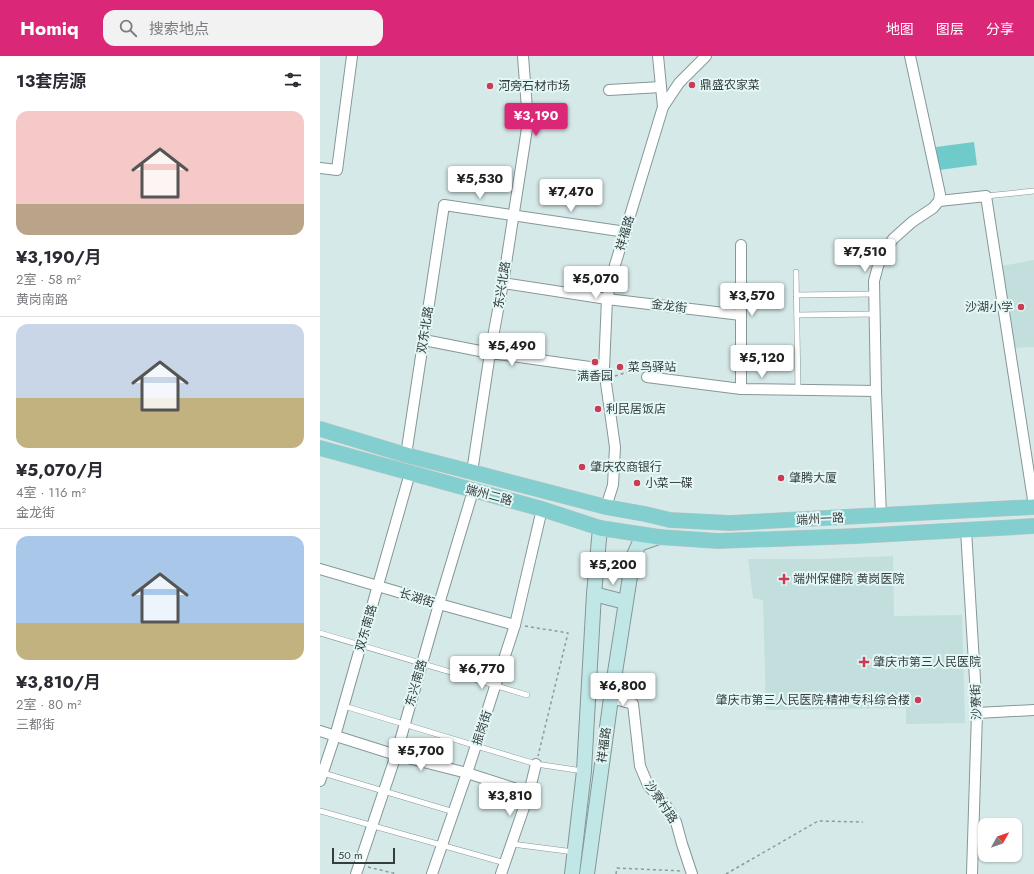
<!DOCTYPE html>
<html lang="zh">
<meta charset="utf-8">
<style>
body{margin:0;font-family:Jost,"Noto Sans SC",sans-serif;background:#f2f2f3;color:#2b2b33;height:100vh;display:flex;flex-direction:column;font-size:15px;white-space:nowrap}
*{box-sizing:border-box;margin:0}
p{font-size:13px;color:#7c7c81}
.icon{flex:none;width:22px;height:22px;fill:none;stroke:currentColor;stroke-width:2;stroke-linecap:round;stroke-linejoin:round}
.map{position:relative;flex:1;overflow:hidden}
.drawer{display:flex;flex-direction:column;background:#fff;width:320px}
.drawer>*{flex:none}
.needle{width:26px;rotate:50deg}
.fabs{position:absolute;left:658px;top:762px;display:grid;gap:8px}
.fabs a{display:grid;place-items:center;width:44px;height:44px;border-radius:8px;background:#fff;box-shadow:0 1px 3px #0004;font-size:20px}
.scale{position:absolute;left:12px;bottom:10px;width:63px;box-sizing:border-box;padding-left:4px;border:2px solid #363d3d;border-top:0;font-size:11px;line-height:14px;white-space:nowrap;color:#363d3d;-webkit-text-stroke:3px #e3f7f6;paint-order:stroke}
.price{position:absolute;translate:-50% -34px;padding:0 9px;border-radius:4px;background:#fff;color:#222;font-size:13px;line-height:26px;filter:drop-shadow(0 1px 2px #0008)}
.price::after{content:'';position:absolute;left:50%;top:24px;width:12px;height:9px;margin-left:-6px;background:inherit;clip-path:polygon(0 0,100% 0,50% 100%)}
.price.on{background:#db2777;color:#fff}
ul{padding:0;list-style:none}
li{display:grid;align-content:center;gap:8px;height:212px;padding:0 16px}
li+li{border-top:1px solid #e1e1e2}
li span{display:grid;place-items:center;height:124px;border-radius:12px;color:#555}
li>.icon{margin-inline-start:auto}
span .icon{width:72px;height:72px;fill:#fffc;stroke-width:1}
li b{font-size:17px}
h2{display:flex;justify-content:space-between;align-items:center;height:48px;padding:0 16px;font-size:17px}
header{display:flex;align-items:center;gap:24px;box-sizing:border-box;height:56px;padding:0 20px;background:#db2777;color:#fff}
header strong{font-size:19px}
nav{display:flex;gap:22px;margin-inline-start:auto;font-size:14px}
.search{width:280px;height:36px;background:#f2f2f3;display:flex;align-items:center;gap:10px;box-sizing:border-box;padding:0 14px;border-radius:12px;color:#7c7c81;font-size:15px}
main{display:flex;flex:1;min-height:0}
.map>svg:first-child{display:block}
.built{fill:#c2dfde}
.pitch{fill:#6fcbca}
.lines{fill:none;stroke-linecap:round;stroke-linejoin:round}
.lane-casing{stroke:#859797;stroke-width:6}
.street-casing{stroke:#859797;stroke-width:12}
.secondary-casing{stroke:#859797;stroke-width:16}
.primary-casing{stroke:#c3c5c5;stroke-width:16}
.path{stroke:#8d9a9a;stroke-width:1.5;stroke-dasharray:3 3;stroke-linecap:butt}
.lane{stroke:#fff;stroke-width:5}
.street{stroke:#fff;stroke-width:10}
.secondary{stroke:#c1e6e6;stroke-width:14}
.primary{stroke:#83cece;stroke-width:15}
.poi-dot{fill:#cb3b54;stroke:#e3f7f6;stroke-width:1.5}
.labels{text-anchor:middle;dominant-baseline:central;stroke-width:4;stroke-linejoin:round;paint-order:stroke}
.poi-label{font-size:12px;fill:#363d3d;stroke:#e3f7f6;text-anchor:start}
.street-label{font-size:12px;fill:#363d3d;stroke:#e3f7f6}
</style>
<header>
<strong>Homiq</strong>
<div class="search"><svg class="icon" aria-label="search" viewBox="0 0 24 24"><circle cx="10" cy="10" r="6"/><path d="M15 15l6 6"/></svg>搜索地点</div>
<nav><a>地图</a><a>图层</a><a>分享</a></nav>
</header>
<main>
<section class="drawer">
<h2>13套房源<svg class="icon" aria-label="filters" viewBox="0 0 24 24"><path d="M4 7h16M4 17h16"/><circle cx="9" cy="7" r="2"/><circle cx="15" cy="17" r="2"/></svg></h2>
<ul>
<li><span style="background:linear-gradient(#f6c9c9 75%,#b9a48a 0)"><svg class="icon" aria-label="home" viewBox="0 0 24 24"><path d="M3 11l9-7 9 7M6 9v11h12V9"/></svg></span><div><b>¥3,190/月</b><p>2室 · 58 m²</p><p>黄岗南路</p></div></li>
<li><span style="background:linear-gradient(#c9d6e8 60%,#c2b280 0)"><svg class="icon" aria-label="home" viewBox="0 0 24 24"><path d="M3 11l9-7 9 7M6 9v11h12V9"/></svg></span><div><b>¥5,070/月</b><p>4室 · 116 m²</p><p>金龙街</p></div></li>
<li><span style="background:linear-gradient(#a9c7e8 70%,#c2b280 0)"><svg class="icon" aria-label="home" viewBox="0 0 24 24"><path d="M3 11l9-7 9 7M6 9v11h12V9"/></svg></span><div><b>¥3,810/月</b><p>2室 · 80 m²</p><p>三都街</p></div></li>
</ul>
</section>
<div class="map">
<svg width="714" height="818" viewBox="0 0 714 818">
<rect width="100%" height="100%" fill="#d6e9e9"/>
<!-- built -->
<g class="built">
<path d="M714,204V291L693,292L681,210Z"/>
<path d="M573,500L574,560L642,559L645,667L586,668V652L446,654L443,544L433,542L428,503H497Z"/>
</g>
<!-- pitch -->
<path class="pitch" d="M654,86L657,109L619,114L616,91Z"/>
<g class="lines">
<defs>
<g id="lane">
<path d="M666,140L714,135"/>
<path d="M476,216L478,334"/>
<path d="M476,239L554,238"/>
<path d="M477,259L555,258"/>
<path d="M0,577L207,639"/>
<path d="M24,650L216,708L263,715"/>
<path d="M3,717L134,756"/>
<path d="M0,755L185,807"/>
<path d="M192,788L254,796"/>
</g>
<g id="street">
<path d="M289,34L341,31"/>
<path d="M343,51L359,27L386,0"/>
<path d="M0,112L17,114L32,0"/>
<path d="M619,145L666,140L714,450"/>
<path d="M421,189V333"/>
<path d="M183,227L287,243L421,259"/>
<path d="M104,284L170,297L284,313"/>
<path d="M327,321L421,333L556,335"/>
<path d="M86,399L124,149L306,176"/>
<path d="M152,416L170,297L183,227L208,66L203,0"/>
<path d="M286,451L293,429L295,391L284,313L287,243L295,209L343,51L338,0"/>
<path d="M561,459L556,335L554,225L558,210L564,196L573,183L592,166L613,152L619,145L620,138L590,0"/>
<path d="M646,474L657,657L652,818"/>
<path d="M0,513L119,548L195,569"/>
<path d="M291,642L313,648L320,710L328,729L347,751L356,766L362,788L372,818"/>
<path d="M657,657L714,654"/>
<path d="M0,675L76,699L147,717L209,737"/>
<path d="M0,725L15,680L90,417"/>
<path d="M36,818L76,699L119,548L153,435"/>
<path d="M112,818L147,717L195,569L222,453"/>
<path d="M181,818L209,737L216,708"/>
</g>
<g id="secondary">
<path d="M274,538L305,546"/>
<path d="M252,818L264,715L274,538L280,472"/>
<path d="M267,818L291,642L313,501L319,488L339,481"/>
</g>
<g id="primary">
<path d="M0,373L86,399L152,416L286,451L325,458L350,464L410,467L714,451"/>
<path d="M0,392L222,453L280,472L339,481L398,485L536,480L714,470"/>
</g>
</defs>
<!-- lane casing -->
<use href="#lane" class="lane-casing"/>
<!-- street casing -->
<use href="#street" class="street-casing"/>
<!-- secondary casing -->
<use href="#secondary" class="secondary-casing"/>
<!-- primary casing -->
<use href="#primary" class="primary-casing"/>
<!-- path -->
<g class="path">
<path d="M295,320L317,313L321,316"/>
<path d="M205,570L248,577L218,700"/>
<path d="M48,811L77,818"/>
<path d="M296,818L297,812L362,815"/>
<path d="M406,818L498,765L543,766"/>
</g>
<!-- lane -->
<use href="#lane" class="lane"/>
<!-- street -->
<use href="#street" class="street"/>
<!-- secondary -->
<use href="#secondary" class="secondary"/>
<!-- primary -->
<use href="#primary" class="primary"/>
</g>
<!-- markers -->
<g class="poi-dot">
<circle cx="372" cy="29" r="4"/>
<circle cx="170" cy="30" r="4"/>
<circle cx="701" cy="251" r="4"/>
<circle cx="275" cy="306" r="4"/>
<circle cx="300" cy="311" r="4"/>
<circle cx="278" cy="353" r="4"/>
<circle cx="262" cy="411" r="4"/>
<circle cx="461" cy="422" r="4"/>
<circle cx="317" cy="427" r="4"/>
<path d="M462 517h4v4h4v4h-4v4h-4v-4h-4v-4h4z"/>
<path d="M542 600h4v4h4v4h-4v4h-4v-4h-4v-4h4z"/>
<circle cx="598" cy="644" r="4"/>
</g>
<g class="labels">
<!-- poi labels -->
<g class="poi-label">
<text x="380" y="29">鼎盛农家菜</text>
<text x="178" y="30">河旁石材市场</text>
<text x="693" y="251" text-anchor="end">沙湖小学</text>
<text x="308" y="311">菜鸟驿站</text>
<text x="275" y="320" text-anchor="middle">满香园</text>
<text x="286" y="353">利民居饭店</text>
<text x="270" y="411">肇庆农商银行</text>
<text x="469" y="422">肇腾大厦</text>
<text x="325" y="427">小菜一碟</text>
<text x="473" y="523">端州保健院 黄岗医院</text>
<text x="553" y="606">肇庆市第三人民医院</text>
<text x="590" y="644" text-anchor="end">肇庆市第三人民医院-精神专科综合楼</text>
</g>
<!-- street labels -->
<g class="street-label">
<text transform="translate(305 177) rotate(-73)">祥福路</text>
<text transform="translate(182 229) rotate(-81)">东兴北路</text>
<text transform="translate(349 250) rotate(7)">金龙街</text>
<text transform="translate(105 274) rotate(-81)">双东北路</text>
<text transform="translate(169 439) rotate(15)">端州二路</text>
<text transform="translate(500 463) rotate(-3)">端州一路</text>
<text transform="translate(97 542) rotate(17)">长湖街</text>
<text transform="translate(46 572) rotate(-74)">双东南路</text>
<text transform="translate(96 627) rotate(-74)">东兴南路</text>
<text transform="translate(656 646) rotate(-92)">沙寮街</text>
<text transform="translate(162 672) rotate(-72)">振岗街</text>
<text transform="translate(284 689) rotate(-82)">祥福路</text>
<text transform="translate(341 746) rotate(56)">沙寮村路</text>
</g>
</g>
</svg>
<div class="fabs">
<a><svg class="needle" viewBox="-14 -14 28 28"><path d="M0-13l5 13h-10z" fill="#e53935"/><path d="M0 13l5-13h-10z" fill="#7c7c81"/></svg></a>
</div>
<div class="scale">50 m</div>
<b class="price on" style="left:216px;top:81px">¥3,190</b>
<b class="price" style="left:160px;top:144px">¥5,530</b>
<b class="price" style="left:251px;top:157px">¥7,470</b>
<b class="price" style="left:545px;top:217px">¥7,510</b>
<b class="price" style="left:276px;top:244px">¥5,070</b>
<b class="price" style="left:432px;top:261px">¥3,570</b>
<b class="price" style="left:192px;top:311px">¥5,490</b>
<b class="price" style="left:442px;top:323px">¥5,120</b>
<b class="price" style="left:293px;top:530px">¥5,200</b>
<b class="price" style="left:162px;top:634px">¥6,770</b>
<b class="price" style="left:303px;top:651px">¥6,800</b>
<b class="price" style="left:101px;top:716px">¥5,700</b>
<b class="price" style="left:190px;top:761px">¥3,810</b>
</div>
</main>
